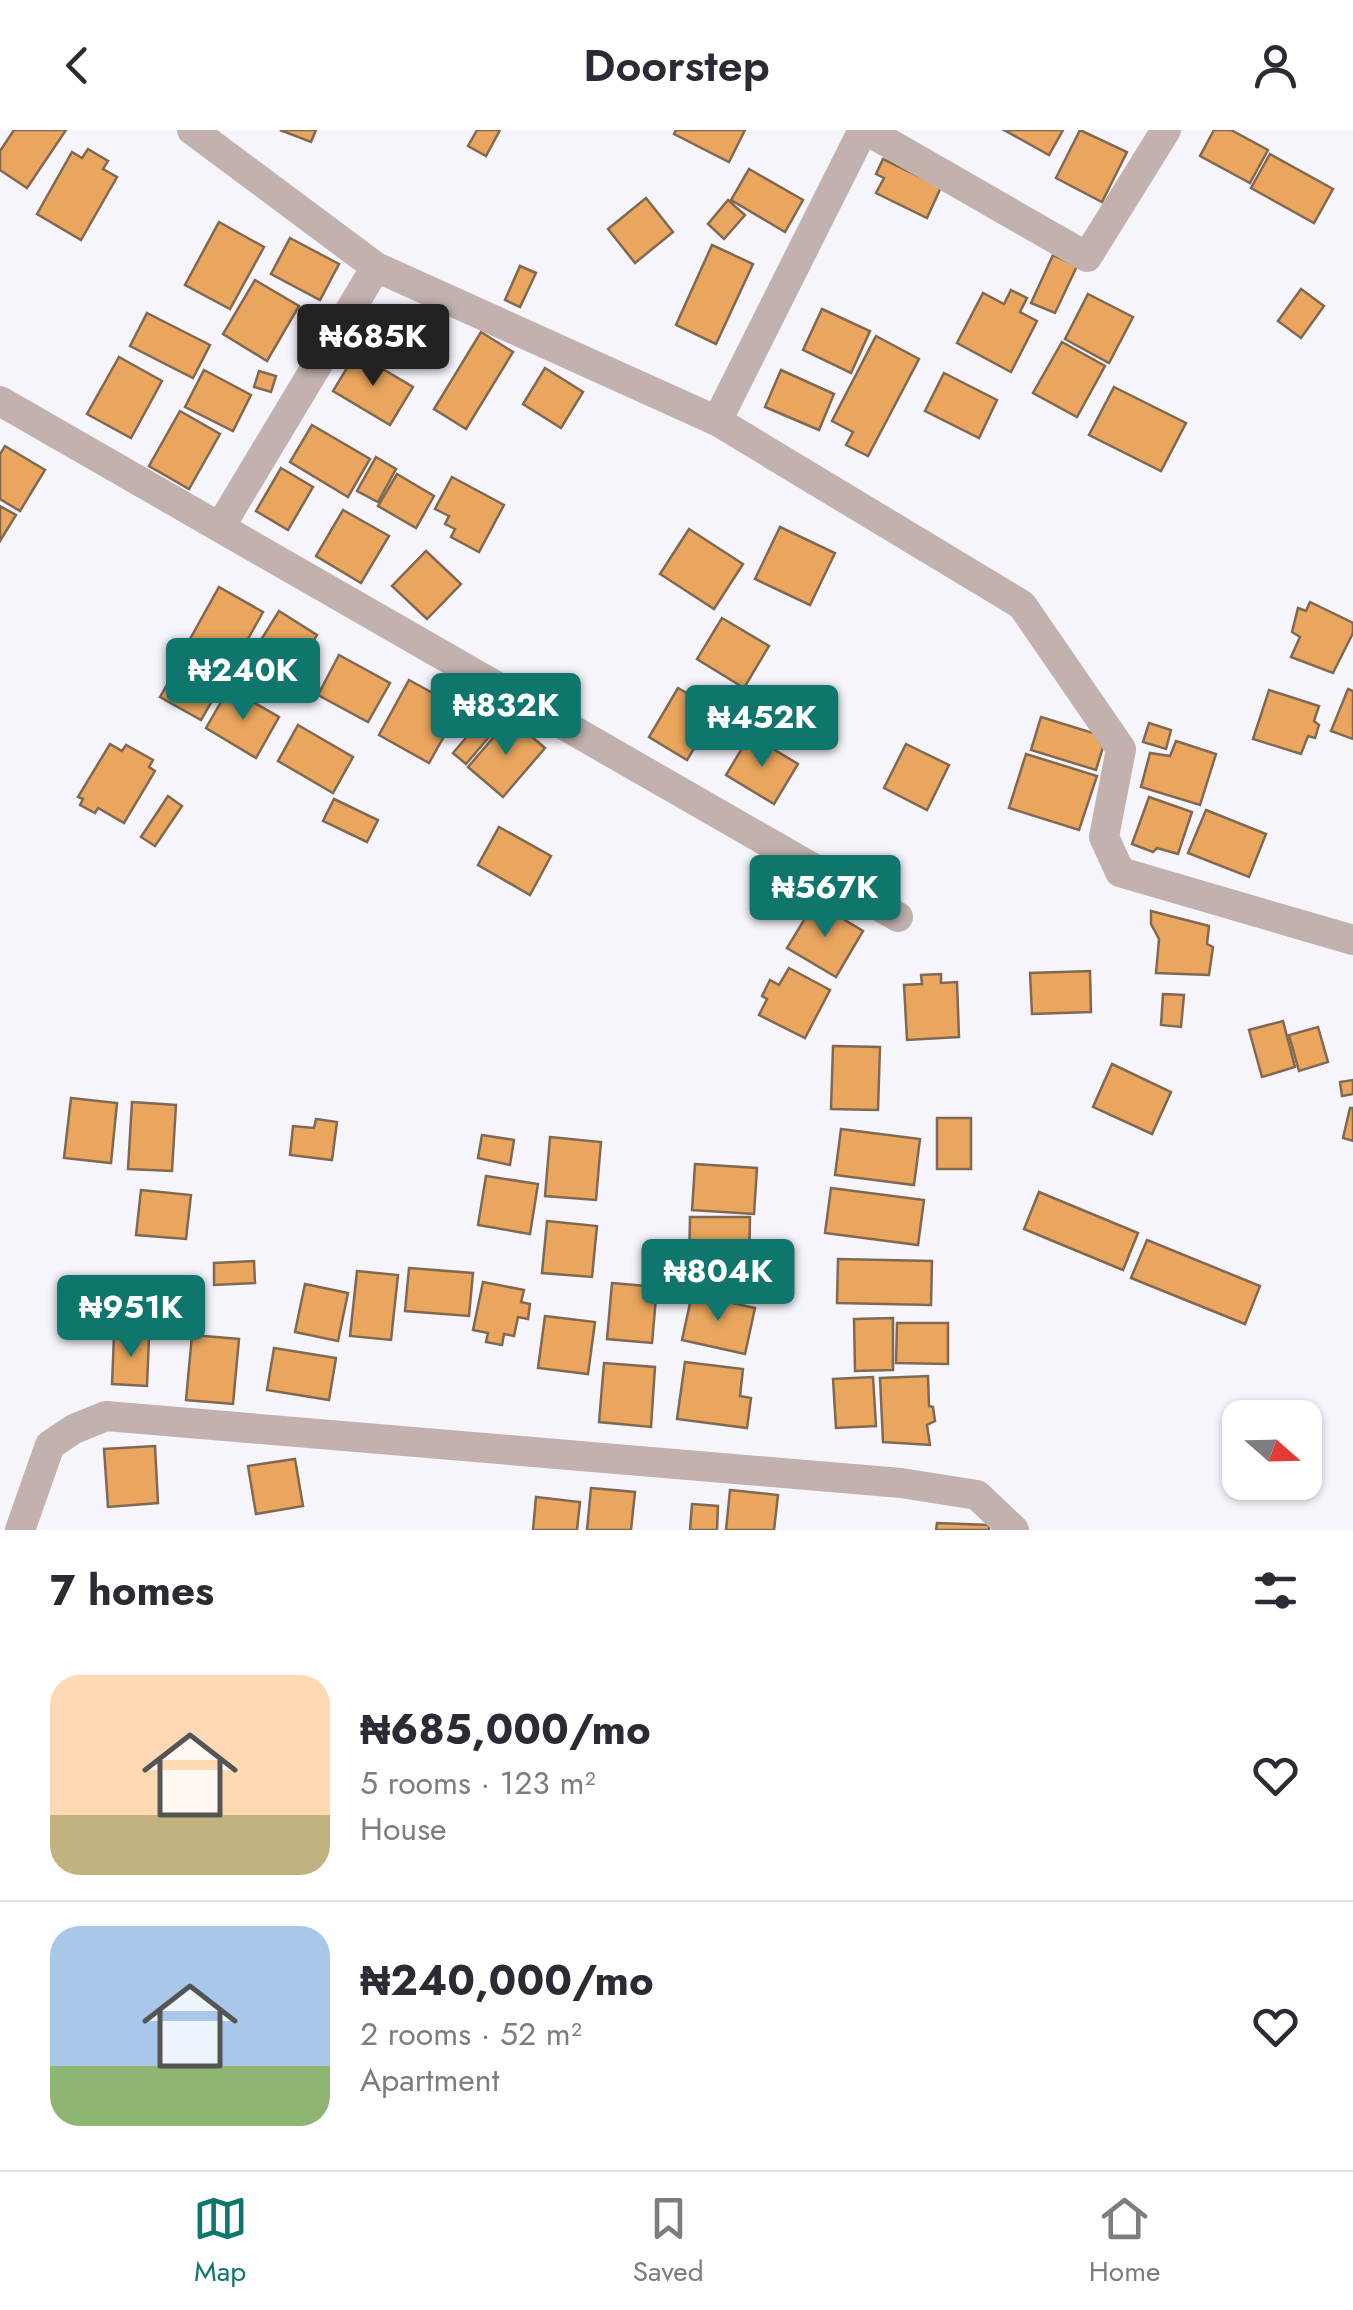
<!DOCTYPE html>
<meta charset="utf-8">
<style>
body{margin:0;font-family:Jost,sans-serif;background:#f7f7f7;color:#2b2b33;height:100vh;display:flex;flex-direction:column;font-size:38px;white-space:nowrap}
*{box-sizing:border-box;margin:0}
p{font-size:32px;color:#7c7c81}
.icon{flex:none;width:55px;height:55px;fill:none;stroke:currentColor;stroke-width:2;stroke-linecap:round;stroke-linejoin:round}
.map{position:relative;height:1400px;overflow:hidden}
.sheet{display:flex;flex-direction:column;background:#fff;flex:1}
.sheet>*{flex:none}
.needle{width:65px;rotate:110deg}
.fabs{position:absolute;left:1222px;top:1270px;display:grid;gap:20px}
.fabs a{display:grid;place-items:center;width:100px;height:100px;border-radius:20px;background:#fff;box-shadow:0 2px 8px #0004;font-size:50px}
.price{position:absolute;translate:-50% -85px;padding:0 22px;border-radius:10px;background:#0f766e;color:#fff;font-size:32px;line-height:65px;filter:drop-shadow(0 2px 5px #0008)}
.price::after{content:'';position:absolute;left:50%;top:60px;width:30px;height:22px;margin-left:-15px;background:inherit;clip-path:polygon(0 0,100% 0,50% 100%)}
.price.active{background:#222;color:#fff}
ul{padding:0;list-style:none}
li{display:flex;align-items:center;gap:30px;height:250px;padding:0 50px}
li+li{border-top:2px solid #e1e1e2}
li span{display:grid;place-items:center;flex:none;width:280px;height:200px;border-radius:30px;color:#555}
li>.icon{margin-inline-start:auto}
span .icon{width:120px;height:120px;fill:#fffc;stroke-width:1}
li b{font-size:42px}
h2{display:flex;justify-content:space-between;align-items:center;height:120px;padding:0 50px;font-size:42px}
header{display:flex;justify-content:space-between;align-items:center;height:130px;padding:0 50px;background:#fff;font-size:45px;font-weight:600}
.menu{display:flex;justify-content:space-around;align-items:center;height:140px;border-top:2px solid #e1e1e2;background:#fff;font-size:28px;color:#7c7c81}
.menu a{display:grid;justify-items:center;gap:5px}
.menu .active{color:#0f766e}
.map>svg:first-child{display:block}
.building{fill:#eaa65f;stroke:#816951;stroke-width:2.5}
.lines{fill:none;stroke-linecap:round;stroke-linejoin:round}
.minor{stroke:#c2b1ac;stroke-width:30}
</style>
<header><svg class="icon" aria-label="back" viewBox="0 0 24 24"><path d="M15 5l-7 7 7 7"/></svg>Doorstep<svg class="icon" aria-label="person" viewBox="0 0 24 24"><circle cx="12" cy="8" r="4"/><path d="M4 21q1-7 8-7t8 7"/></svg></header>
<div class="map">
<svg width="1353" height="1400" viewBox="0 0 1353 1400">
<rect width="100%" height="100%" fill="#f7f5fc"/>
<!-- building -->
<g class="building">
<path d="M14,0H66L27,58L0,40V21Z"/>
<path d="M280,0H316L311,12Z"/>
<path d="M477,0H500L486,26L468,16Z"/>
<path d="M676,0H745L729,32L674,4Z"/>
<path d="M1004,0H1063L1049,25Z"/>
<path d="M1080,0L1127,22L1102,72L1056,48Z"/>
<path d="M1214,0H1231L1268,20L1250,53L1200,26Z"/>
<path d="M88,19L108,31L103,39L117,47L81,110L37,84L72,22L82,28Z"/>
<path d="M1270,24L1333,59L1314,93L1251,58Z"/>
<path d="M883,29L941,57L927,88L876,63L884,48L876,44Z"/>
<path d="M749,39L803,70L785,102L731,70Z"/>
<path d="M646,68L673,102L635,133L608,99Z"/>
<path d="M728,70L745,85L724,109L708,94Z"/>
<path d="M219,92L264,117L230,179L185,155Z"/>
<path d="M290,108L339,134L320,170L271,144Z"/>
<path d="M712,115L753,134L716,214L676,195Z"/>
<path d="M1053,125L1077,136L1055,183L1031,173Z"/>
<path d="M520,136L536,143L520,177L505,170Z"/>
<path d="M255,150L299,176L267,231L223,204Z"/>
<path d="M1301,159L1324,176L1301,208L1278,191Z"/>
<path d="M1011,160L1027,168L1020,182L1037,191L1011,242L957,213L983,163L1004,174Z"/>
<path d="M1088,164L1133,187L1109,233L1065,209Z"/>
<path d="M822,179L870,201L851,243L803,220Z"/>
<path d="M147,183L210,215L193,248L130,216Z"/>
<path d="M481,202L513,222L466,299L434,279Z"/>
<path d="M876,206L919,229L868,326L846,315L853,302L832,291Z"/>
<path d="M1062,212L1105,236L1077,287L1033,263Z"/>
<path d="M356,223L413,257L390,295L333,261Z"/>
<path d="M119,227L162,251L131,308L87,284Z"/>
<path d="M545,238L583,262L561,298L523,274Z"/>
<path d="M204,240L251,265L233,301L185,277Z"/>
<path d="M781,240L834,264L819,300L765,277Z"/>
<path d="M259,241L276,246L271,262L254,257Z"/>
<path d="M944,243L997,270L979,308L925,281Z"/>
<path d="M1114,257L1186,293L1161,341L1089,305Z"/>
<path d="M180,281L220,304L189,359L149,336Z"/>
<path d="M312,295L370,329L348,367L290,332Z"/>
<path d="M5,316L45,340L20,381L0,369V324Z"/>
<path d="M376,327L396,339L378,372L357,361Z"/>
<path d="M281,338L313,357L288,400L256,381Z"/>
<path d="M397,344L434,366L416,398L378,376Z"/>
<path d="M452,347L504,375L479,422L451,407L455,399L445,394L449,386L435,379Z"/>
<path d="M0,376L16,385L0,411Z"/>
<path d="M343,380L389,406L361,453L316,426Z"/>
<path d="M780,397L835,423L810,475L755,449Z"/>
<path d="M689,399L743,434L714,479L660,444Z"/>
<path d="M426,421L461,454L427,489L392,456Z"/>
<path d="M219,457L263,482L234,534L190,509Z"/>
<path d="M1310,472L1353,493V503L1333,543L1291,527L1300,507L1292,502L1298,478L1306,481Z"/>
<path d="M279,481L317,505L308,520L315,525L307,538L299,533L284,558L246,534Z"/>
<path d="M722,488L769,516L744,558L697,529Z"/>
<path d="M191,513L232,536L201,590L160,567Z"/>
<path d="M339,525L390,553L368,592L318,565Z"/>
<path d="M409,550L460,578L429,633L379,605Z"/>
<path d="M229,558L279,587L256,628L206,598Z"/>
<path d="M678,558L717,581L687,630L649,607Z"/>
<path d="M1348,559L1353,561V609L1331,601Z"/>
<path d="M1269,560L1319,576L1314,591L1319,595L1315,608L1308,606L1301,624L1253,609Z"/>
<path d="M493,576L506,587L466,634L453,623Z"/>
<path d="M1041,587L1106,607L1096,640L1031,620Z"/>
<path d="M510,588L545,618L503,667L468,637Z"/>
<path d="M1149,593L1171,600L1166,619L1143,612Z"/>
<path d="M298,595L353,627L333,663L278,631Z"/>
<path d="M750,605L798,634L774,674L726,645Z"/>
<path d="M1176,611L1216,624L1200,675L1141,657L1150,623L1170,626Z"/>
<path d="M110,614L122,621L126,615L153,630L149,637L155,641L124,693L98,678L95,683L80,675L83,669L78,667Z"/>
<path d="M906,614L949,635L927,680L884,658Z"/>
<path d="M1026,624L1097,646L1079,700L1009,678Z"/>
<path d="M168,666L182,676L155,716L141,707Z"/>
<path d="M1149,667L1192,682L1178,724L1157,718L1153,722L1132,714Z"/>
<path d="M334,669L378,690L367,712L323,691Z"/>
<path d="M1206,680L1266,704L1249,747L1188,723Z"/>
<path d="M499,697L551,726L530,765L478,735Z"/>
<path d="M815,772L863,801L836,847L787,818Z"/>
<path d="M1151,781L1209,796L1207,814L1213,817L1209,845L1156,843L1159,809L1151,794Z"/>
<path d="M789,838L830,860L805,908L759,885L767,869L762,866L770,850L779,855Z"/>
<path d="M1090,841L1091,882L1032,884L1030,843Z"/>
<path d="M941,844V853L957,852L959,907L907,910L904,855L922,854L921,845Z"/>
<path d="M1163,864L1184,865L1181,897L1161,895Z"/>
<path d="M1283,891L1295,937L1262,947L1249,900Z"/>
<path d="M1318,897L1328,932L1299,941L1289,905Z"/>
<path d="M833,916L880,917L878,980L831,979Z"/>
<path d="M1112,934L1171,962L1152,1004L1093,977Z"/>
<path d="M1353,950V964L1342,966L1340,952Z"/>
<path d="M71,968L117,973L111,1033L64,1028Z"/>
<path d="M132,972L176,975L172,1041L128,1039Z"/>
<path d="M1350,978H1353V1011L1343,1008Z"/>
<rect x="937" y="988" width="34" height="51"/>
<path d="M316,989L337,992L332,1030L290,1025L293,996L314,998Z"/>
<path d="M841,999L920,1009L914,1055L835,1045Z"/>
<path d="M482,1005L514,1010L510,1035L478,1028Z"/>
<path d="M550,1007L601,1012L596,1070L545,1066Z"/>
<path d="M695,1034L757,1038L754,1084L692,1080Z"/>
<path d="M486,1046L538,1054L530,1104L478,1095Z"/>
<path d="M831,1058L924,1070L918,1115L825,1103Z"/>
<path d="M141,1060L191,1065L186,1109L136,1105Z"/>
<path d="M1039,1062L1138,1103L1123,1140L1024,1099Z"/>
<path d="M690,1087H750L749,1135L689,1134Z"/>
<path d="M547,1091L597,1096L592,1147L542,1143Z"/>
<path d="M1147,1110L1260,1156L1245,1194L1131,1148Z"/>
<path d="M838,1129L932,1131L931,1175L837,1173Z"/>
<path d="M254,1131L255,1153L214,1155V1133Z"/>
<path d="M409,1138L473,1143L469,1186L405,1181Z"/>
<path d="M357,1141L398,1145L391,1210L350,1206Z"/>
<path d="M483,1152L524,1160L521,1172L530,1174L528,1189L518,1187L514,1206L504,1204L502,1215L486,1212L488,1203L473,1200Z"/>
<path d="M612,1153L657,1157L652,1213L607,1209Z"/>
<path d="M305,1154L348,1163L338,1211L295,1202Z"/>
<path d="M692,1164L755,1178L745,1224L682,1210Z"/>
<path d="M545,1186L595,1192L588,1244L538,1238Z"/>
<path d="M893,1188V1240L855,1241L854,1189Z"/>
<path d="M897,1193H948V1234L896,1233Z"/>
<path d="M114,1205L149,1207L147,1256L112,1254Z"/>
<path d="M192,1205L239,1209L233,1274L186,1270Z"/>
<path d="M274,1218L336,1228L329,1270L267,1260Z"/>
<path d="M685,1232L743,1239L740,1266L751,1268L747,1298L677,1289Z"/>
<path d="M604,1233L655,1237L651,1297L599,1292Z"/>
<path d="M928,1246L929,1276L933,1277L935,1291L927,1295L930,1315L883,1312L880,1248Z"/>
<path d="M873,1247L876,1296L836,1298L833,1249Z"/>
<path d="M155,1316L158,1373L108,1377L104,1319Z"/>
<path d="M295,1329L303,1376L256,1384L248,1336Z"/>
<path d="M591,1358L635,1362L631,1400H587Z"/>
<path d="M730,1360L778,1365L774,1400H726Z"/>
<path d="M536,1367L580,1372L577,1400H533Z"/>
<path d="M692,1374L718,1376L717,1400H690Z"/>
<path d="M937,1393L989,1395V1400H936Z"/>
</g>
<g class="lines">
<!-- minor -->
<g class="minor">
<path d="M192,0L376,137L717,291L1022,475L1121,619L1104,707L1120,742L1353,810"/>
<path d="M866,0L1087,127L1166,0"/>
<path d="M0,271L898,787"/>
<path d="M717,291L863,0"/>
<path d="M220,397L376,137"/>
<path d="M20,1400L50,1315L74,1299L106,1286L901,1353L977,1365L1014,1400"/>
</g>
</g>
</svg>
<div class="fabs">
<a><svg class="needle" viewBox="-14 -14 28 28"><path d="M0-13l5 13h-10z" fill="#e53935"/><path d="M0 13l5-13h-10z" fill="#7c7c81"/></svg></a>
</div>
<b class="price active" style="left:373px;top:259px">₦685K</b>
<b class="price" style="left:243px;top:593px">₦240K</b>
<b class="price" style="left:506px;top:628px">₦832K</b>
<b class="price" style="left:762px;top:640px">₦452K</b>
<b class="price" style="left:825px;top:810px">₦567K</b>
<b class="price" style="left:718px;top:1194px">₦804K</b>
<b class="price" style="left:131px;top:1230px">₦951K</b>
</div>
<section class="sheet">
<h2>7 homes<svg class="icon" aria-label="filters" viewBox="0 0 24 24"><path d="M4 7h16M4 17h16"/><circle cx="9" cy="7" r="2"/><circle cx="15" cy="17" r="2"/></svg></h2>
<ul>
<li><span style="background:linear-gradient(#ffd9b3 70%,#c2b280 0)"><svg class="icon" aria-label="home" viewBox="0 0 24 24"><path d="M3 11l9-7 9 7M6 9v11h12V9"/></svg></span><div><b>₦685,000/mo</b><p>5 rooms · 123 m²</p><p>House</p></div><svg class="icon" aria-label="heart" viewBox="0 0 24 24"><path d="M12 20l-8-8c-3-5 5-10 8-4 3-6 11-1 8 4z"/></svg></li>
<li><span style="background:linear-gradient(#a9c7e8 70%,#8fb573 0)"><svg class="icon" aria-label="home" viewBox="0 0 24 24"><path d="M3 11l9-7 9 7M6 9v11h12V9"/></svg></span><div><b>₦240,000/mo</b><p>2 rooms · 52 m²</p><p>Apartment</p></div><svg class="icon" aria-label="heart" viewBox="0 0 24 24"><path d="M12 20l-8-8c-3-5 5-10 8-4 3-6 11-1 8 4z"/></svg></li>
</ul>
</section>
<nav class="menu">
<a class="active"><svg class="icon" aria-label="map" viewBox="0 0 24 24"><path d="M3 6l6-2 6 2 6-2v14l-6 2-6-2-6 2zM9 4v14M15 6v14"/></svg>Map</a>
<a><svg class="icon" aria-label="saved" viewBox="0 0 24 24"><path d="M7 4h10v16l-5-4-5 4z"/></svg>Saved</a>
<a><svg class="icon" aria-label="home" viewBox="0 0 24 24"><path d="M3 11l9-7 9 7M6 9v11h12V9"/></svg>Home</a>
</nav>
